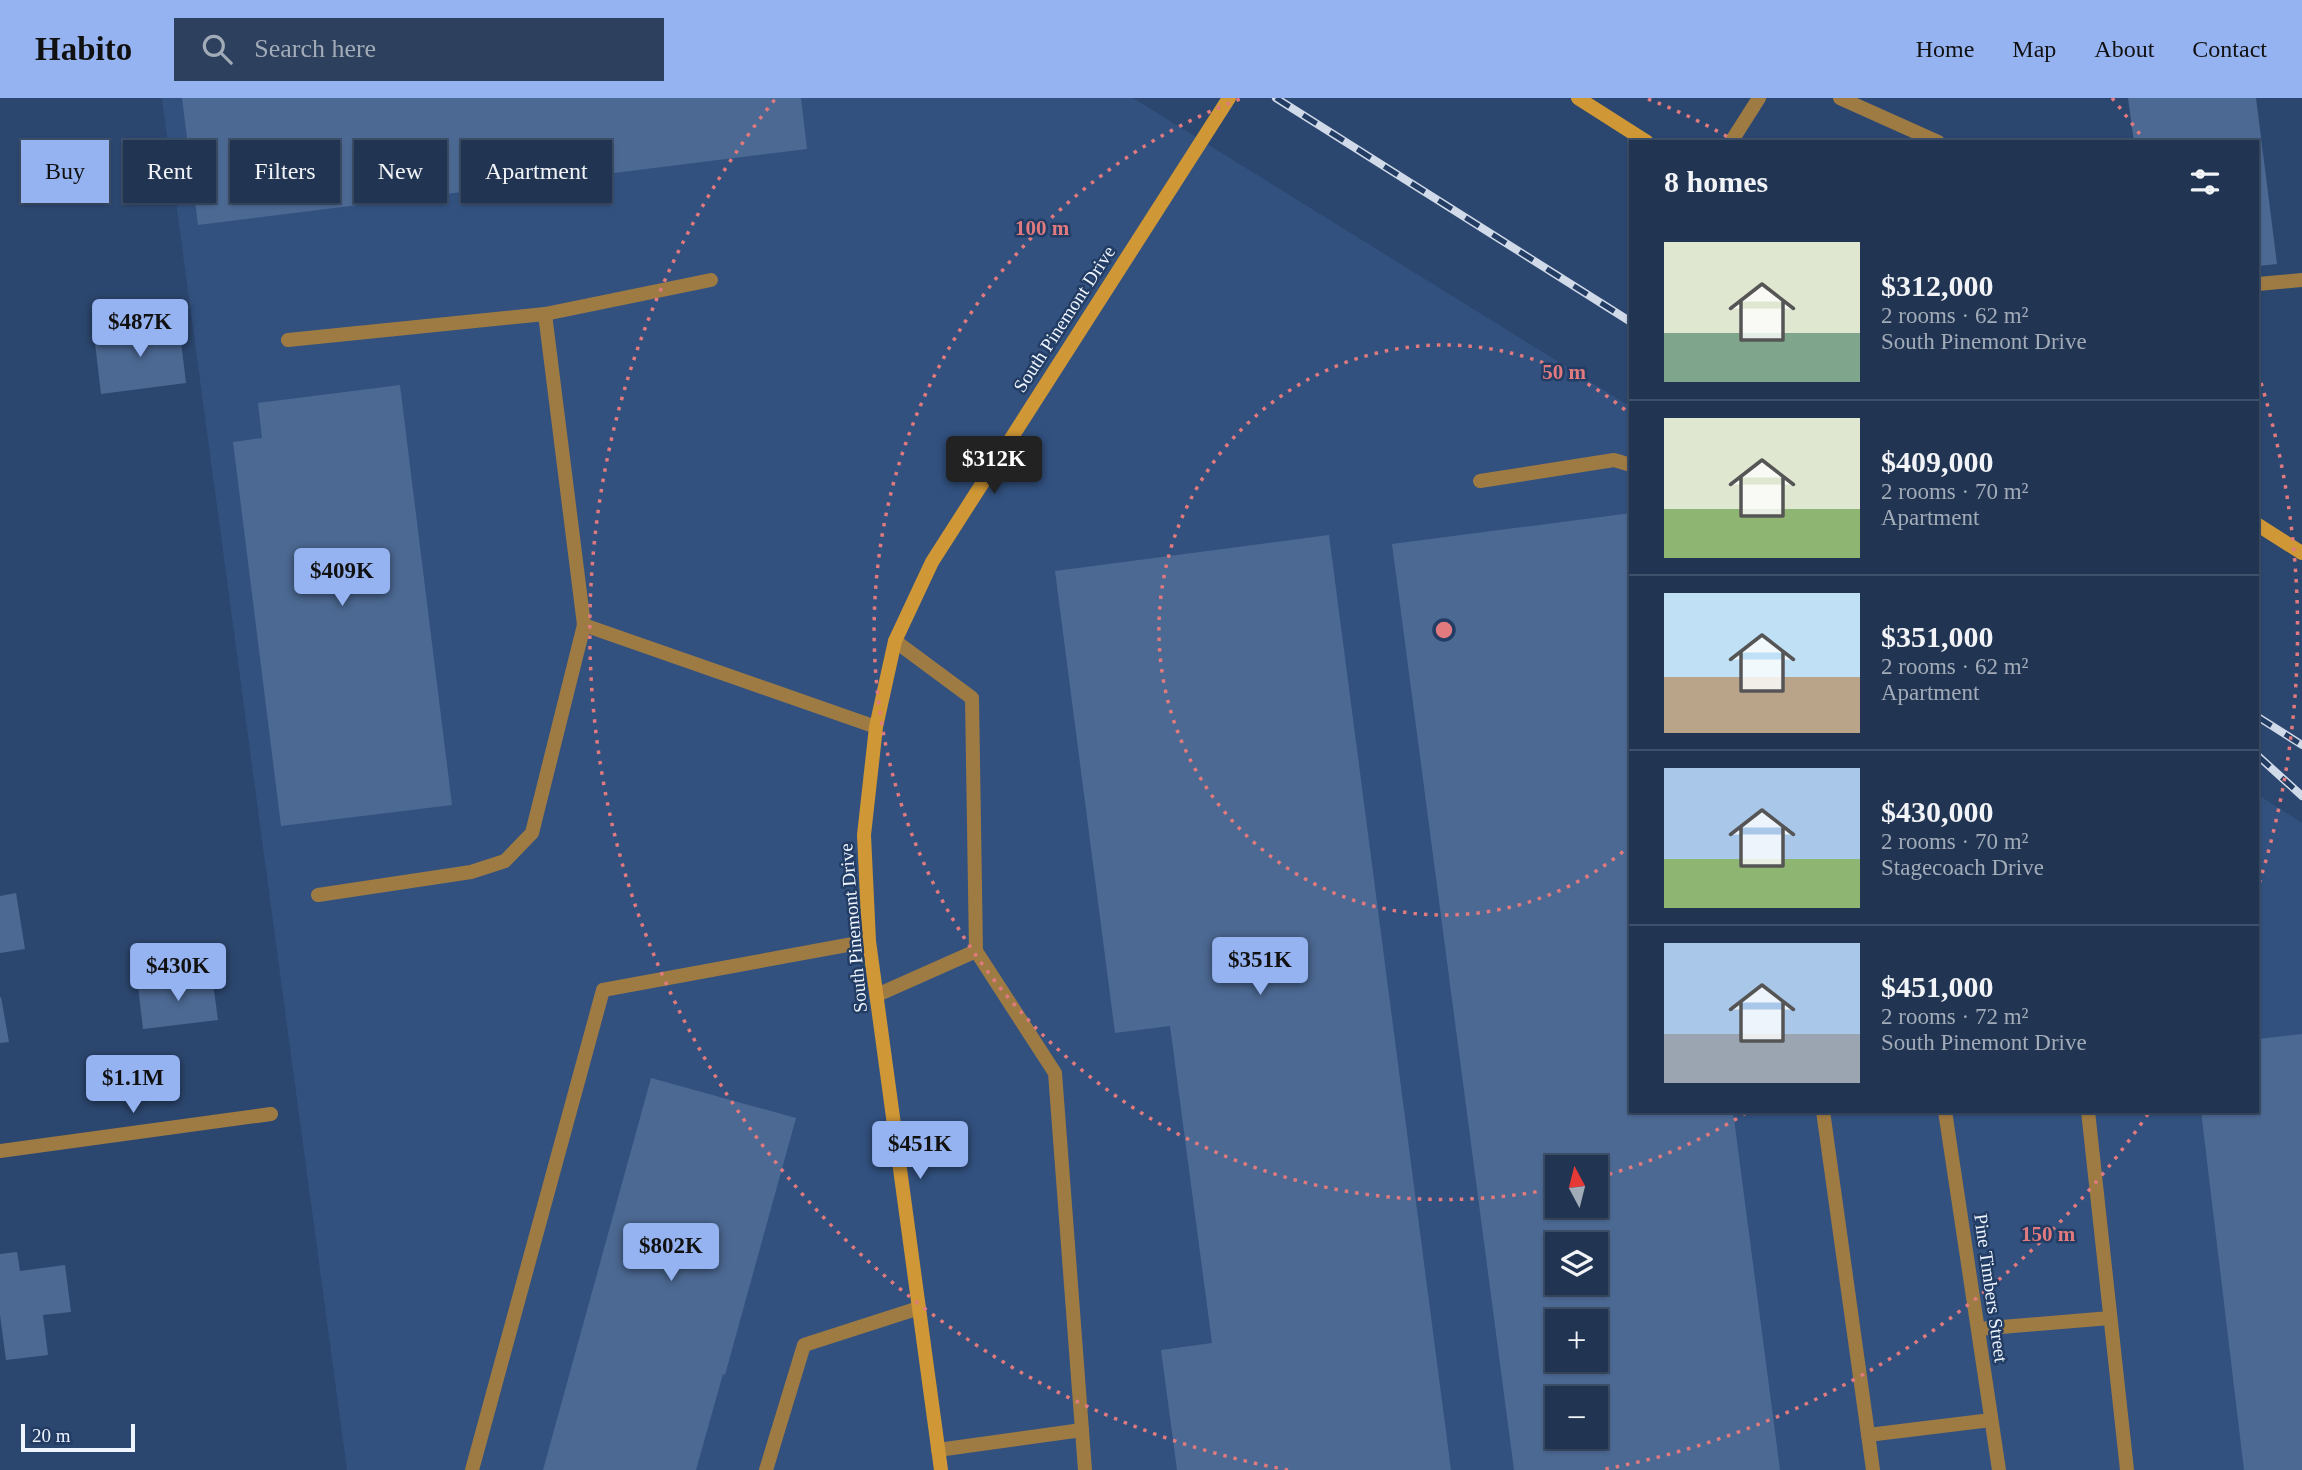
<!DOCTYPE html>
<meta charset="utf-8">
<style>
body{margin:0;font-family:Georgia,serif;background:#2d405d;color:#f1f3f6;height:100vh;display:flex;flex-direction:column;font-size:26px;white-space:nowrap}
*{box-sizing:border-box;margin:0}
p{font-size:23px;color:#a2abb8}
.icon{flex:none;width:38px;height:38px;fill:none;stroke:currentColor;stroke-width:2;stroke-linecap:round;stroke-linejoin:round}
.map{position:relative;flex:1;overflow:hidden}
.sheet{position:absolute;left:1629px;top:42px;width:630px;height:973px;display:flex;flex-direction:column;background:#213553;border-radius:0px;box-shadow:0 2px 5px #0004,0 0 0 2px #3e506a}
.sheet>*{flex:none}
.top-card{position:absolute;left:21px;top:42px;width:665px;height:63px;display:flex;gap:14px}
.needle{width:46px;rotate:353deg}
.buttons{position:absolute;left:1545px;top:1057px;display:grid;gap:14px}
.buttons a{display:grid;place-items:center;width:63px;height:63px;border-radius:0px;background:#213553;box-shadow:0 2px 5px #0004,0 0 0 2px #3e506a;font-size:35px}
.scale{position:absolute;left:21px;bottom:18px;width:114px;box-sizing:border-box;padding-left:7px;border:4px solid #eef5ff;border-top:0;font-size:19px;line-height:24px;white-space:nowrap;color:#eef5ff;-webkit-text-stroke:5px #223c63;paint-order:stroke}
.price{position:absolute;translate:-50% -60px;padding:0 16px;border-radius:7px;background:#95b2f1;color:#111;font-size:23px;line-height:46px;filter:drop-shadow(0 2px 4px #0008)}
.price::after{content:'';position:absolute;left:50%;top:42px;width:21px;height:16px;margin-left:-10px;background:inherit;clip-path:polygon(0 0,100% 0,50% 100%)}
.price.on{background:#222;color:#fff}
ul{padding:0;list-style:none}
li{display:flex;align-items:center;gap:21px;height:175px;padding:0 35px}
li+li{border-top:2px solid #3e506a}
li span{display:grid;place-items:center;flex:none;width:196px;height:140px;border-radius:0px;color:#555}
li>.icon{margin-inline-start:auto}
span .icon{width:84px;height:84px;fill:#fffc;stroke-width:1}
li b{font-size:30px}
h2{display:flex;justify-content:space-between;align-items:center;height:84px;padding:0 35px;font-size:30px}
.pill{padding:0 24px;border-radius:0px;background:#213553;box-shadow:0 2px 5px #0004,0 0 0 2px #3e506a;font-size:24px;line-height:63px}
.pill.on{background:#95b2f1;color:#111}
header{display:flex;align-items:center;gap:42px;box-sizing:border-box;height:98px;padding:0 35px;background:#95b2f1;color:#111}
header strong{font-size:33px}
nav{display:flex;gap:38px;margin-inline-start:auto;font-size:24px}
.search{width:490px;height:63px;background:#2d405d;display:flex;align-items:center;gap:18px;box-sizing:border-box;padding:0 24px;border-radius:0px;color:#a2abb8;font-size:26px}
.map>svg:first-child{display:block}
.built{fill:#32517f;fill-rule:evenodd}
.building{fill:#4c6993;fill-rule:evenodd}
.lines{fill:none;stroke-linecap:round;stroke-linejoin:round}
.lane{stroke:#9f7b44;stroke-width:14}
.street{stroke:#9f7b44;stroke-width:14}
.secondary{stroke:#cf9735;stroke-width:14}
.rail-casing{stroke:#d0dae9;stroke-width:8}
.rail{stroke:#223c63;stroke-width:5;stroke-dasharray:16;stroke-linecap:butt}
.ring{fill:none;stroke:#e07a7e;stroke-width:3.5;stroke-dasharray:3.5 7}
.labels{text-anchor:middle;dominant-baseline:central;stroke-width:5;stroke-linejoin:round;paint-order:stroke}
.street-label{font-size:19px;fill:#eef5ff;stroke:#223c63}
.centre{fill:#e07a7e;stroke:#223c63;stroke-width:3.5}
.ring-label{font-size:21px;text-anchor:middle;font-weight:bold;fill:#e07a7e;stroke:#223c63;stroke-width:5;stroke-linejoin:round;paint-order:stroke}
</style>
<header>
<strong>Habito</strong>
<div class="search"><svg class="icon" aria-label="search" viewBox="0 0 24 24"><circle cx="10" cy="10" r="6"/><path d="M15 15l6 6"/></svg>Search here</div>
<nav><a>Home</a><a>Map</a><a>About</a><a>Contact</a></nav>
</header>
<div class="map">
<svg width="2302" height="1372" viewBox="0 0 2302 1372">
<rect width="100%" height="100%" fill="#2c476f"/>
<!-- built -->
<path class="built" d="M162,0H1133L1631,309V1013H2258V697L2302,725V1372H347ZM1558,1069H1596V1108H1558ZM1558,1146H1596V1185H1558ZM1558,1223H1596V1262H1558ZM1558,1300H1596V1339H1558Z"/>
<!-- building -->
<g class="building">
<path d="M182,0H801L807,51L198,127Z"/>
<path d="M2128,0H2256L2277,166L2258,168V44H2134Z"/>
<path d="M179,227L186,285L101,296L94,237Z"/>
<path d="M400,287L452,707L281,728L233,344L262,340L258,305Z"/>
<path d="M1631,415V1013H1733L1780,1372H1514L1392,446ZM1558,1069H1596V1108H1558ZM1558,1146H1596V1185H1558ZM1558,1223H1596V1262H1558ZM1558,1300H1596V1339H1558Z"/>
<path d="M1329,437L1451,1372H1177L1161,1252L1212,1245L1170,928L1115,935L1055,473Z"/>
<path d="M16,795L25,851L0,855V798Z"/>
<path d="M212,878L218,922L143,931L138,888Z"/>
<path d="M1,899L9,944L0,945V900Z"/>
<path d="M2302,936V1372H2244L2201,1013H2258V941Z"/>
<path d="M651,980L796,1020L725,1277L723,1276L696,1372H543Z"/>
<path d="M17,1154L20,1173L65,1167L71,1214L43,1217L48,1257L6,1262L0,1217V1156Z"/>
</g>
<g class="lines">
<!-- lane -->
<g class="lane">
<path d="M1840,0L1938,44"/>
<path d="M1731,44L1759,0"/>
<path d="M2258,186L2302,182"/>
<path d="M545,216L711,182"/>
<path d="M288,242L545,216L584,527L876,629"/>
<path d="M1480,383L1614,362L1631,367"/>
<path d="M895,543L972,600L976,853"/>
<path d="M318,797L471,774L505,763L532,735L584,527"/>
<path d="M877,897L976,853L1055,975L1085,1372"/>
<path d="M1823,1013L1873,1372"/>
<path d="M2088,1013L2127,1372"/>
<path d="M1978,1231L2110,1220"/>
<path d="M1868,1337L1991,1322"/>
<path d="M938,1352L1082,1332"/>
<path d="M472,1372L603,892L869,843"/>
<path d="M766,1372L804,1247L919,1210"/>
</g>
<!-- street -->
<g class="street">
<path d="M1945,1013L1999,1372"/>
<path d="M0,1053L271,1016"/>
</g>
<!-- secondary -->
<g class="secondary">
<path d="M1578,0L1647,44"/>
<path d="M2258,427L2302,455"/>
<path d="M941,1372L869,843L864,737L876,629L895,543L932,464L1229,0"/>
</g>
<defs>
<g id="rail">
<path d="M1276,0L1631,224"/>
<path d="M2258,619L2302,647"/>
<path d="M2258,658L2302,698"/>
</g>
</defs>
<!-- rail casing -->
<use href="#rail" class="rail-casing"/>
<!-- rail -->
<use href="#rail" class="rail"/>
</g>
<!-- distance rings -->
<g class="ring">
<path d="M1631 747A285 285 0 1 1 1631 317"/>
<path d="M1746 1015A569 569 0 0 1 1596 1080M1557 1090A569 569 0 0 1 1240 1M1648 1A569 569 0 0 1 1733 42"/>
<path d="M2148 1016A854 854 0 0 1 1600 1372M1288 1372A854 854 0 0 1 776 0M2112 0A854 854 0 0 1 2144 42M2258 275A854 854 0 0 1 2258 789"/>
</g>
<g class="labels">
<!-- street labels -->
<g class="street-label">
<text transform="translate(1064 221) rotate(-57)">South Pinemont Drive</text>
<text transform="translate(853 830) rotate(-95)">South Pinemont Drive</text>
<text transform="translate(1991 1190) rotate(82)">Pine Timbers Street</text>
</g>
</g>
<circle cx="1444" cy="532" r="10" class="centre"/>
<g class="ring-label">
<text x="1042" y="137">100 m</text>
<text x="1564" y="281">50 m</text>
<text x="2048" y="1143">150 m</text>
</g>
</svg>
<div class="buttons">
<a><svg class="needle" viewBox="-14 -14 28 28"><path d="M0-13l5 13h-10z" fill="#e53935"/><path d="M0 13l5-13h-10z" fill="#a2abb8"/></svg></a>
<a><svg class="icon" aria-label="layers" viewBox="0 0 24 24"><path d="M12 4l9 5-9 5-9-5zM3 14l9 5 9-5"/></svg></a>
<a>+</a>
<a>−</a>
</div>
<div class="scale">20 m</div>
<b class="price" style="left:140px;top:261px">$487K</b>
<b class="price on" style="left:994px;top:398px">$312K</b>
<b class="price" style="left:342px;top:510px">$409K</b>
<b class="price" style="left:1260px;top:899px">$351K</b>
<b class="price" style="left:178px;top:905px">$430K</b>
<b class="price" style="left:133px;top:1017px">$1.1M</b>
<b class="price" style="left:920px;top:1083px">$451K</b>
<b class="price" style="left:671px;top:1185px">$802K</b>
<div class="top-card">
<a class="pill on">Buy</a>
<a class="pill">Rent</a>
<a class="pill">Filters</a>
<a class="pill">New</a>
<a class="pill">Apartment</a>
</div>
<section class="sheet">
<h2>8 homes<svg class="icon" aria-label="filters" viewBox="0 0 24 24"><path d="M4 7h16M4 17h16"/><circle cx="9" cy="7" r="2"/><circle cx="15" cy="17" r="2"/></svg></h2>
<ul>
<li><span style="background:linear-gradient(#dfe7d0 65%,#7fa58c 0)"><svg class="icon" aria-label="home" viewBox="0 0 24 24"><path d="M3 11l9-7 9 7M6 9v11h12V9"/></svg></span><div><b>$312,000</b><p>2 rooms · 62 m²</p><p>South Pinemont Drive</p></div></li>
<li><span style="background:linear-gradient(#dfe7d0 65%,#8fb573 0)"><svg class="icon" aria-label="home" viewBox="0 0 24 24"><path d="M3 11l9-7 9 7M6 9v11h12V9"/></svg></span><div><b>$409,000</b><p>2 rooms · 70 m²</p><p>Apartment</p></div></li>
<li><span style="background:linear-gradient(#bfe0f5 60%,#b9a48a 0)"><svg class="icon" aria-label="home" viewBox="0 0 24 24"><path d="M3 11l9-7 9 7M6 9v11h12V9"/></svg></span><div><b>$351,000</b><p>2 rooms · 62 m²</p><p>Apartment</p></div></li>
<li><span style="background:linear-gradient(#a9c7e8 65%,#8fb573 0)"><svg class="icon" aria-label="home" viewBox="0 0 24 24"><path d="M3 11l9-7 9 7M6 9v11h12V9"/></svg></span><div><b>$430,000</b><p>2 rooms · 70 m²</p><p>Stagecoach Drive</p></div></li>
<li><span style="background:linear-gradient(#a9c7e8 65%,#9aa5b1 0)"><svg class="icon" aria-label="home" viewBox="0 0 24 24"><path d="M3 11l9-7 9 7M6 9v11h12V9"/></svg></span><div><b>$451,000</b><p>2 rooms · 72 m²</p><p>South Pinemont Drive</p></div></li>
</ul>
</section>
</div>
